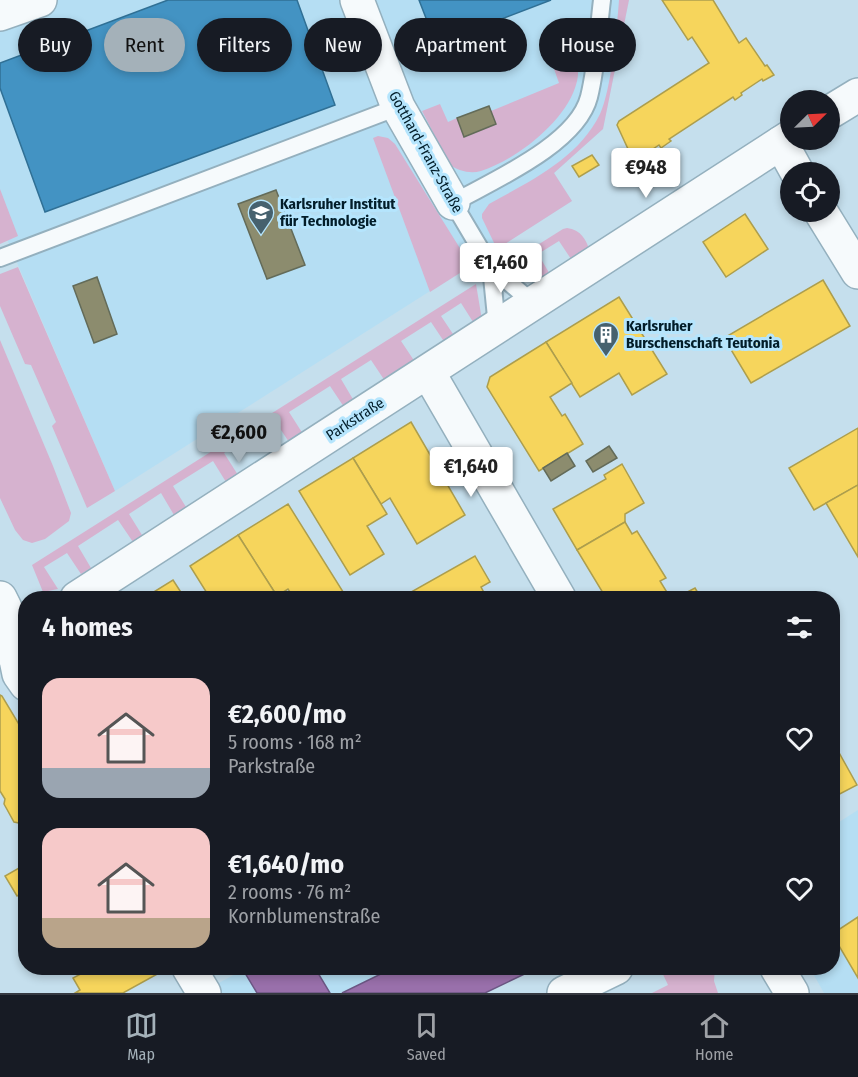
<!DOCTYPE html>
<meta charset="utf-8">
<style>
body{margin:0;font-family:"Fira Sans Condensed",sans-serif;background:#20242c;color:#f1f3f6;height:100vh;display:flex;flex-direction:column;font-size:22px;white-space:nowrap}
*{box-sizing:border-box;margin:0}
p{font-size:20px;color:#9ea1a6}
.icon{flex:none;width:33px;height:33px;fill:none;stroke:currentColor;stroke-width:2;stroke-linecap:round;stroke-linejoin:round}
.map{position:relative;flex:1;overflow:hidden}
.panel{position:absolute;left:18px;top:591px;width:822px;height:384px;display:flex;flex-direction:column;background:#171b24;border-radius:24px;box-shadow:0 3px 9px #0003}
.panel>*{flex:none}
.banner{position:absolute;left:18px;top:18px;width:822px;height:54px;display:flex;gap:12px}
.needle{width:39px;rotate:66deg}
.buttons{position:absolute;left:780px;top:90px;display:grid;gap:12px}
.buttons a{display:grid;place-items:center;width:60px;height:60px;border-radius:50%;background:#171b24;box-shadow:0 3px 9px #0003;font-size:30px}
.price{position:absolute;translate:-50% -51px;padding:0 14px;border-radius:6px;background:#fff;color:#222;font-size:20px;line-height:39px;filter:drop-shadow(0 2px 3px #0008)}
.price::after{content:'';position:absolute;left:50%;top:36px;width:18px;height:14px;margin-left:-9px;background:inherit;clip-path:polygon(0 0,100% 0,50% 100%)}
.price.on{background:#a4b1b9;color:#111}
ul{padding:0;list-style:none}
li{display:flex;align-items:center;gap:18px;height:150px;padding:0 24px}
li span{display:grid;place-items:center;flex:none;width:168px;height:120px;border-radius:18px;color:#555}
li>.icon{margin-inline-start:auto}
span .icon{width:72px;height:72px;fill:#fffc;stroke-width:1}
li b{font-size:26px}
h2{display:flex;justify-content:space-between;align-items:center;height:72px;padding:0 24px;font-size:26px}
.tag{padding:0 21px;border-radius:27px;background:#171b24;box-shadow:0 3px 9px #0003;font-size:21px;line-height:54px}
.tag.on{background:#a4b1b9;color:#111}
.tab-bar{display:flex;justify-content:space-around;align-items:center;height:84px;border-top:2px solid #363941;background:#171b24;font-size:16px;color:#9ea1a6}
.tab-bar a{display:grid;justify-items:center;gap:3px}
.tab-bar .on{color:#a4b1b9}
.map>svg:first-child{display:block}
.built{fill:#b5def3}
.green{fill:#d6b2cf}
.homes{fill:#f6d55c;stroke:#ad9e4d;stroke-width:1.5}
.offices{fill:#9970ab;stroke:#6c5784;stroke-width:1.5}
.schools{fill:#4393c3;stroke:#307095;stroke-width:1.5}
.industry{fill:#8c8c6e;stroke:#636b59;stroke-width:1.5}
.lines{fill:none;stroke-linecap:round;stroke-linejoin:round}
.service-casing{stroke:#94b0be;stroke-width:20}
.minor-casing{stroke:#94b0be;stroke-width:36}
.tertiary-casing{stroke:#94b0be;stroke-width:36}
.service{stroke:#f6fafc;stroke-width:16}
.minor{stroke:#f6fafc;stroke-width:33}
.tertiary{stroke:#f6fafc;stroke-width:33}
.labels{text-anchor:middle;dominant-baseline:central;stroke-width:6;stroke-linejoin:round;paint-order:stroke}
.street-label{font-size:15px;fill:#021d29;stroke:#b5e5fd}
.poi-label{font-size:15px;font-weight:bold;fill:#021d29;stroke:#b5e5fd;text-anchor:start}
</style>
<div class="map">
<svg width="858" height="993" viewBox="0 0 858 993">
<rect width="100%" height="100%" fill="#c5dfed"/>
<!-- built -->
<g class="built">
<path d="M0,0H629L603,129L554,173L572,201L115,491L0,223Z"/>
<path d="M858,810V993H824L810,968H832L833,826Z"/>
<path d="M242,968H537L485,993H200L243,970Z"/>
</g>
<!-- green -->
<g class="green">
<path d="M619,0H629L603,129L554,173L572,201L497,249L482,218V214L489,204C530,181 578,159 600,114C611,91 617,28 619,0Z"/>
<path d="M571,61L575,62C580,70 578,79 575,88C563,123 516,160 481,171C470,174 459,171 450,165L422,111L440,104L448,122L457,118L465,137L496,124L491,111L559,83L554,69Z"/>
<path d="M378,136L388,138L395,144L471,266L430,292L373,138Z"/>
<path d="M0,189L18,236L0,244Z"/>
<path d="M567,228C581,230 586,239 590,252L573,262L559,241L538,254L551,276L541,282L509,263L563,229Z"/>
<path d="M18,267L115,491L87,508L52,426L56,422L31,365L25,364L0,306V274Z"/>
<path d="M476,284L482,320L475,325L461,303L441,316L455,337L445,343L431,322L401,341L415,362L385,381L371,360L341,379L354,401L344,407L330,386L289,412L303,434L289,442L275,421L224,453L238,475L226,482L213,461L173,486L186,507L174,515L161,493L129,514L142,535L133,542L118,520L78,546L91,568L81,574L67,553L44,567L58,589L43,592L32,565Z"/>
<path d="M0,340L53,466L71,513L69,521L45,539L32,543L23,540L15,530L0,498Z"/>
<path d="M660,968H715L714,981L718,993H652L668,985Z"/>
</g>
<!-- homes -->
<g class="homes">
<path d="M662,0H713L739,43L746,38L765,66L767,65L774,75L763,81L762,79L741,93L742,95L735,100L733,97L669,139L671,141L661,148L659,145L632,163L624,151L628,149L617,125L619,121L709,63L692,37L688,40Z"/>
<path d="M592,155L599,165L579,177L572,166Z"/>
<path d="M745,214L768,249L726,277L703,242Z"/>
<path d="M823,280L850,326L751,383L724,338Z"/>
<path d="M619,297L667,374L632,395L619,373L580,397L546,342Z"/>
<path d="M546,342L572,383L550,397L562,416L565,414L583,444L539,471L487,387L490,377Z"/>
<path d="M411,422L465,515L417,544L390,498L381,504L353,458Z"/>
<path d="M858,428V485L814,510L789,468Z"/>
<path d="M353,458L387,514L367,526L384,554L350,575L299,491Z"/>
<path d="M622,464L644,503L625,514V522L577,550L553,509L606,479L604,475Z"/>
<path d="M858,485V557L826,503Z"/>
<path d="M288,504L345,595L340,598H294L288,589L277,596L238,535Z"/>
<path d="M625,522L632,534L637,531L666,578L660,581L668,594L661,598H606L577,550Z"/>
<path d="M238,535L277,596L273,598H210L190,566Z"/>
<path d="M475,556L490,582L481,587L487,598H405L404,596Z"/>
<path d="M173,580L184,597L182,598H144Z"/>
<path d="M695,588L701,598H676Z"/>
<path d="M0,695L2,696L26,736L24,824L14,822L4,804L5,799L0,791Z"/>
<path d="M832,740L857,785L832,798Z"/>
<path d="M26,864V891L17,896L5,876Z"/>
<path d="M858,917V978L832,934Z"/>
<path d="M89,968H158L161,972L123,993H75L80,990L73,978L90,969Z"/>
</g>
<!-- offices -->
<g class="offices">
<path d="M242,968H315L330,993H257Z"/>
<path d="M393,968H537L485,993H342Z"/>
</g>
<!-- schools -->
<g class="schools">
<path d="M168,0H297L335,105L45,212L0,88V63Z"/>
<path d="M419,0H551L436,44Z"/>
</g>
<!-- industry -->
<g class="industry">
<path d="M489,106L496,124L464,137L457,118Z"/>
<path d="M276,190L305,265L267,279L238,204Z"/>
<path d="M97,277L117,334L94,343L73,286Z"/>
<path d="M609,446L617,458L593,472L586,461Z"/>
<path d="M567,453L575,466L551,481L543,468Z"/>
</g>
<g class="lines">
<defs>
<g id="service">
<path d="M0,258L398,107"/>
<path d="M491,267L497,327"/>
<path d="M533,303L491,267L453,203C494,180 577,144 589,97C597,65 598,32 602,0"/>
</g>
<g id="minor">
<path d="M357,0L398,107L453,203"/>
<path d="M0,14L40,0"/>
<path d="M830,112L858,95"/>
<path d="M781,143L797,172"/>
<path d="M821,212L858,272"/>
<path d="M428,372L559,598"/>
<path d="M77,598L790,137"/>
<path d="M26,632L12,640L19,674L26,684"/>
<path d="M189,968L204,993"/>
<path d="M777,968L792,993"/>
<path d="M564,993L616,968"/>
</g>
<path id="tertiary" d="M0,598L5,608L12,640L0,648"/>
</defs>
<!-- service casing -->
<use href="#service" class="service-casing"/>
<!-- minor casing -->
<use href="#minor" class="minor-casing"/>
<!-- tertiary casing -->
<use href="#tertiary" class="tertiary-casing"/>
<!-- service -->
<use href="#service" class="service"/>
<!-- minor -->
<use href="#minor" class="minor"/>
<!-- tertiary -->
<use href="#tertiary" class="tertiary"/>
</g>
<!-- icons -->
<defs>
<symbol id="university-pin" viewBox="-11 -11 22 30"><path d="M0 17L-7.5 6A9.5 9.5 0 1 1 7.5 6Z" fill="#46616e" stroke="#b5e5fd"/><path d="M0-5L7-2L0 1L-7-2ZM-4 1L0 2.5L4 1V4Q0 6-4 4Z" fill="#fff"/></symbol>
<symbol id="building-pin" viewBox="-11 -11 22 30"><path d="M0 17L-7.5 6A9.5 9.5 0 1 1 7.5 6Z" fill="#46616e" stroke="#b5e5fd"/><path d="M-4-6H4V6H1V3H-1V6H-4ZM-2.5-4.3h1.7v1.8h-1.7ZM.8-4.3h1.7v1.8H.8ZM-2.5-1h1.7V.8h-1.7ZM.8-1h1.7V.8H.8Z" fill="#fff"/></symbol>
</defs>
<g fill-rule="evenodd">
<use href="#university-pin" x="246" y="198" width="30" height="40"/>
<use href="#building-pin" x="591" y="320" width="30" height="40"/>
</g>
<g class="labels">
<!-- street labels -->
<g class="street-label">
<text transform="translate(426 152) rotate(61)">Gotthard-Franz-Straße</text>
<text transform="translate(355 419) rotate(-33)">Parkstraße</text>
</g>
<!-- poi labels -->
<g class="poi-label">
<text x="280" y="204">Karlsruher Institut<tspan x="280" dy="17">für Technologie</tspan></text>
<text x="626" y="326">Karlsruher<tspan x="626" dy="17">Burschenschaft Teutonia</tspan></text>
</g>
</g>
</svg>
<div class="buttons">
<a><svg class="needle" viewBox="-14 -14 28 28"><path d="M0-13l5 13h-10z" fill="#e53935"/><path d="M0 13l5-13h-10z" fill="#9ea1a6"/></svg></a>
<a><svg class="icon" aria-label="locate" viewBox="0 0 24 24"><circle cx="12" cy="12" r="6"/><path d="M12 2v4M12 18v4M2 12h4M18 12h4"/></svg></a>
</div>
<b class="price" style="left:646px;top:199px">€948</b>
<b class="price" style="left:501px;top:294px">€1,460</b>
<b class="price on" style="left:239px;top:464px">€2,600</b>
<b class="price" style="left:471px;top:498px">€1,640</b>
<div class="banner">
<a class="tag">Buy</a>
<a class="tag on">Rent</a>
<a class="tag">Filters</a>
<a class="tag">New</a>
<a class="tag">Apartment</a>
<a class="tag">House</a>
</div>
<section class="panel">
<h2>4 homes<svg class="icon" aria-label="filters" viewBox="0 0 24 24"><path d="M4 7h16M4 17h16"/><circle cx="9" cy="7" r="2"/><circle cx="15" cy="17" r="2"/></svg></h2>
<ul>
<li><span style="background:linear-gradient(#f6c9c9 75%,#9aa5b1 0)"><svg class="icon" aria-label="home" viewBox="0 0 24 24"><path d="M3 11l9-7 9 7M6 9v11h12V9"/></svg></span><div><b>€2,600/mo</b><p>5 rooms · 168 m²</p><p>Parkstraße</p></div><svg class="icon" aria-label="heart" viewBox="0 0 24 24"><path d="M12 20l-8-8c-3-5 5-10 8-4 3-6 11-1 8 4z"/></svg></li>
<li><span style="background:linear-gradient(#f6c9c9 75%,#b9a48a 0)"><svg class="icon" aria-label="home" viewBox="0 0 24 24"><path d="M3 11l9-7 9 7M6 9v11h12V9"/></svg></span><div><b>€1,640/mo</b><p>2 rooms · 76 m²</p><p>Kornblumenstraße</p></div><svg class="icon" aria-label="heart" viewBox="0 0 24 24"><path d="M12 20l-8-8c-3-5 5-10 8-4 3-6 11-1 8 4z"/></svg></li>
</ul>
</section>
</div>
<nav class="tab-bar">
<a class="on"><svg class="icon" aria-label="map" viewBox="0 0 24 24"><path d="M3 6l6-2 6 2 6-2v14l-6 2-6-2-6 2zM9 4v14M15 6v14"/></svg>Map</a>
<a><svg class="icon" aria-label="saved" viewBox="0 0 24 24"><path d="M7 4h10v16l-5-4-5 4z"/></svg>Saved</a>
<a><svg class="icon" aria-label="home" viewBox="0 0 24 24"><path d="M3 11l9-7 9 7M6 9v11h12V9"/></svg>Home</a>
</nav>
